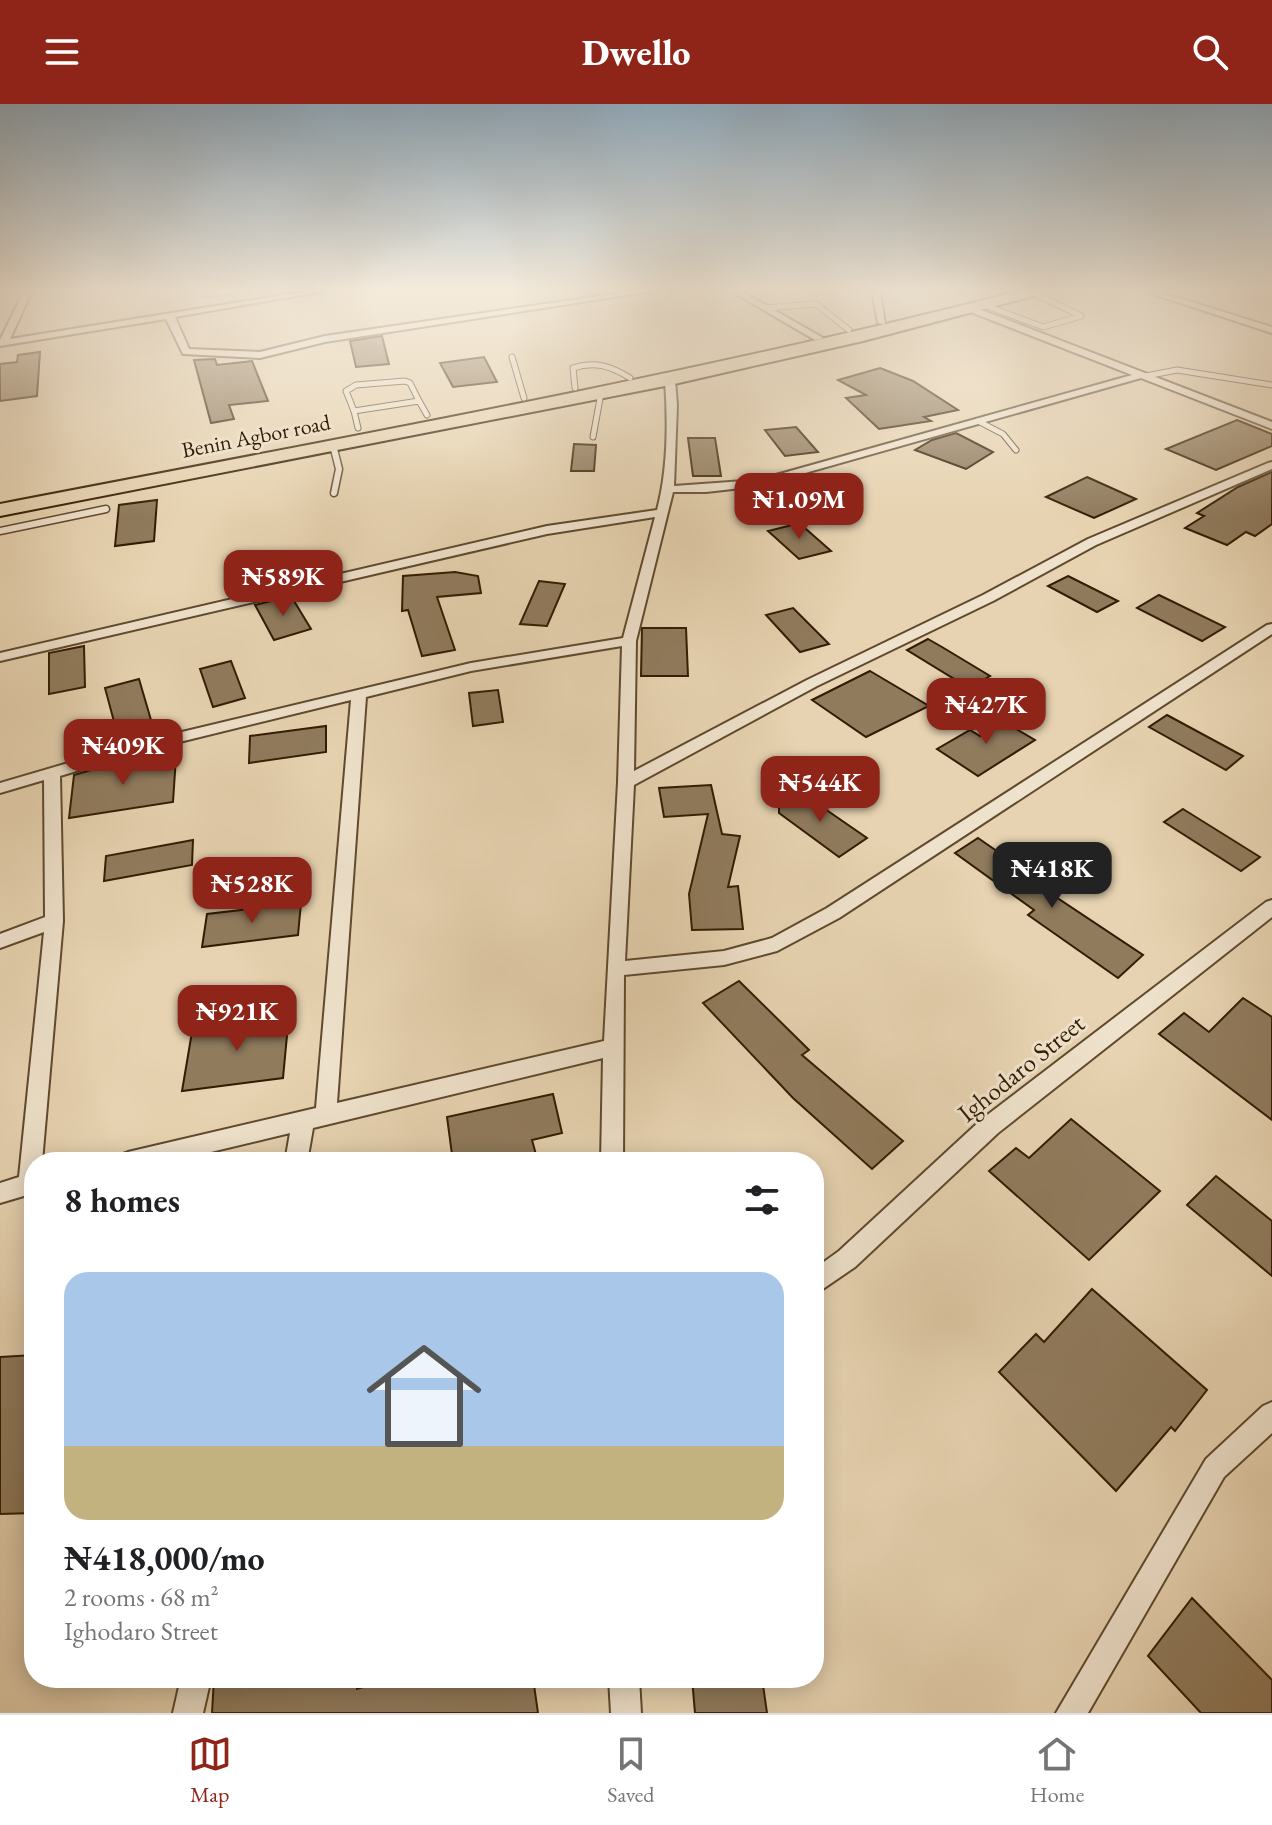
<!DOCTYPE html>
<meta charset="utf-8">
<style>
body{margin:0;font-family:"EB Garamond",serif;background:#f2f2f2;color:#202124;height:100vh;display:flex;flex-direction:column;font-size:30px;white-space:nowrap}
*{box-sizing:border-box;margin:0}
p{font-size:26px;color:#757577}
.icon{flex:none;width:44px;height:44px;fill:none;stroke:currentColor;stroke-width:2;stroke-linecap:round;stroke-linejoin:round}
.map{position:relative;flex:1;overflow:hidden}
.drawer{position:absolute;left:24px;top:1048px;width:800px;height:536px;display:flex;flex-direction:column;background:#fff;border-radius:32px;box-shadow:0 4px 20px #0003}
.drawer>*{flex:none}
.price{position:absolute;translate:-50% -68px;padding:0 18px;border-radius:16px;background:#8f2418;color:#fff;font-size:26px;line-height:52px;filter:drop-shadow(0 2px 4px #0008)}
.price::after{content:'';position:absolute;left:50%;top:48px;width:24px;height:18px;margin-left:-12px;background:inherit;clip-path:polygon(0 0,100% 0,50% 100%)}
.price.current{background:#222;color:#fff}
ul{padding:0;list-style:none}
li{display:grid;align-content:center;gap:16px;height:424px;padding:0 40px}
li+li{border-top:2px solid #e0e0e0}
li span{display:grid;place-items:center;height:248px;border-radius:24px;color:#555}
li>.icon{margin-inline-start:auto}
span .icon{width:144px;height:144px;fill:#fffc;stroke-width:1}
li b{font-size:34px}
h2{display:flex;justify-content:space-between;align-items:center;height:96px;padding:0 40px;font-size:34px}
header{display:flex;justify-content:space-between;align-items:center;height:104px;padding:0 40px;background:#8f2418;color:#fff;font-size:36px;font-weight:800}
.menu{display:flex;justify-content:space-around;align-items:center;height:112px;border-top:2px solid #e0e0e0;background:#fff;font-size:22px;color:#757577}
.menu a{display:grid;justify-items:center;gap:4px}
.menu .current{color:#8f2418}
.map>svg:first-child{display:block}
.building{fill:#907b5d;stroke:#321c02;stroke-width:2}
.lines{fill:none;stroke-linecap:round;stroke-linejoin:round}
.service-far1-casing{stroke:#5f4a2e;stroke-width:7}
.service-casing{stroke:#5f4a2e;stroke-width:9}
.minor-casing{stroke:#5f4a2e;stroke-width:4}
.trunk-casing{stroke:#321c02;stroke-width:4}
.service-far1{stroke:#efe2cc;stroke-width:5}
.service{stroke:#efe2cc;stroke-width:6}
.minor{fill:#efe2cc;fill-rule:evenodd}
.trunk{fill:#e7d3b1;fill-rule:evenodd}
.labels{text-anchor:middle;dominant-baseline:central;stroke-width:6;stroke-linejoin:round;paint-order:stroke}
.far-street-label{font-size:22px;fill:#321c02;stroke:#efe2cc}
.street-label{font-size:26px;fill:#321c02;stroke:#efe2cc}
</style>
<header><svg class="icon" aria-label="menu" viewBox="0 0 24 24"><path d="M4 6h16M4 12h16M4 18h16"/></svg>Dwello<svg class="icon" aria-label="search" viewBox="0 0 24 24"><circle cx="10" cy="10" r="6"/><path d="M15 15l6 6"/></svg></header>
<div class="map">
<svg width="1272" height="1609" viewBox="0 0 1272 1609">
<rect width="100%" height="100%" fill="#e7d3b1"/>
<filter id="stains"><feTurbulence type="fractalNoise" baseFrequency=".0025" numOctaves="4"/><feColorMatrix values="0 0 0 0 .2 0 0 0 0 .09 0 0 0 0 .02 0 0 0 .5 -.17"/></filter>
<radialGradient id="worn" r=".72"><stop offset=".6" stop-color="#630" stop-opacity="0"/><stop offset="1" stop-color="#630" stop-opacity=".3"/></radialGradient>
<!-- building -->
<g class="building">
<path d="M382,232L389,260L356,263L350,237Z"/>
<path d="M40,248L37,292L0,297V260L17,258L18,251Z"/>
<path d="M484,253L497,278L453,283L440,259Z"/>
<path d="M215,255L217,261L252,257L268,297L229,301L234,315L211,319L194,256Z"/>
<path d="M880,264L913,277L958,306L924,313L931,317L879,325L846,294L866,291L838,276Z"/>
<path d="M1237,316L1272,330V342L1216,366L1166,345Z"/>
<path d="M796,323L818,348L785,352L765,326Z"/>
<path d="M956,329L993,348L966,365L915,346L932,336Z"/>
<path d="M688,334H715L721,372H693Z"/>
<path d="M574,340L596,341L594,367H571Z"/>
<path d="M1272,368V420L1255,432L1246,428L1227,441L1185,424L1204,412L1197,409L1238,383Z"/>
<path d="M1087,373L1136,395L1094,414L1046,393Z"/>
<path d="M157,396L154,437L115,442L119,401Z"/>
<path d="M800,419L806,425L831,447L799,455L768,427Z"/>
<path d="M455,468L478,472L481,489L437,493L455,546L422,552L408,506L402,507L403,472Z"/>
<path d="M1068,472L1118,497L1097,508L1048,482Z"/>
<path d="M539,477L565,480L547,522L520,520Z"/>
<path d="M1159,491L1225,523L1202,537L1137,504Z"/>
<path d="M291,492L311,525L274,536L255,501Z"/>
<path d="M793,504L829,540L800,548L766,511Z"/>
<path d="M642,524H686L688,572H641Z"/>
<path d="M928,535L942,543L990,572L969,584L907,546Z"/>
<path d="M84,542L85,583L49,590V549Z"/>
<path d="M231,557L245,594L213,603L200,565Z"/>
<path d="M870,567L929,602L866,633L812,596Z"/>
<path d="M139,575L151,616L116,625L105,584Z"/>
<path d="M498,586L503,618L473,622L469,589Z"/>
<path d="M992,611L1035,636L978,672L937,645L970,626L980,632Z"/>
<path d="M1167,611L1243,652L1226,666L1149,623Z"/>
<path d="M326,622V648L249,659L250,632Z"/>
<path d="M176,653L173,698L69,714L74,671L115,659V663Z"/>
<path d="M711,681L722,730L740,732L728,783L738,782L743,825L692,826L689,790L708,710L664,713L659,684Z"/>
<path d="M799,687L867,734L839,753L779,709V700Z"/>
<path d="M1183,705L1260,753L1241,767L1164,718Z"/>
<path d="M978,734L1047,782L1044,785L1143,851L1118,874L1028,811L1034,806L955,749Z"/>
<path d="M193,736L192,761L104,777L106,752Z"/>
<path d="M301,799L298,831L202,843L207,810Z"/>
<path d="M739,877L809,946L802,951L903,1037L872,1065L793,994L703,899Z"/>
<path d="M1243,894L1272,913V1016L1159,930L1184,909L1209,928Z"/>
<path d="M289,910L283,974L182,987L193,922Z"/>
<path d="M553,990L562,1029L532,1036L538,1058H453L447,1013Z"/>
<path d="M1071,1015L1160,1087L1089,1156L989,1067L1016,1044L1029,1054Z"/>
<path d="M1216,1072L1272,1117V1172L1187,1101Z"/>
<path d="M1092,1185L1207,1286L1175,1327L1171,1323L1116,1387L999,1268L1036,1230L1044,1238Z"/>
<path d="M34,1251V1409L0,1410V1253Z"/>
<path d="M1192,1494L1272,1576V1609H1201L1148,1552Z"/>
<path d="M214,1574H356L357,1585L392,1574H533L538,1609H212Z"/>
<path d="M692,1574H762L767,1609H695Z"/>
</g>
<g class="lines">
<defs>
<g id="service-far1">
<path d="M199,187L201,190L246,187"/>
<path d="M984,201L1043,223L1081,212L1032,188"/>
<path d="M766,204L816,200L849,226"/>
<path d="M512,253L524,294"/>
<path d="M1146,272L1177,266L1272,281"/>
<path d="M575,284L573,264C595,257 611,262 630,274"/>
<path d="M354,307L346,287L356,281L405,277L410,279L419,297"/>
<path d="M978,317L1003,330L1016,346"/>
<path d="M358,324L354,307L419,297L427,311"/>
<path d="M593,333L601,289"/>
<path d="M332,341L334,347"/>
</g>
<g id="service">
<path d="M334,345L339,365L334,389"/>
<path d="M0,427L106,405"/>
</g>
<g id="minor">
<path d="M24,187H32L10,235L308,187H325L175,213L189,245L260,248L325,232L634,187H653L325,238L260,254L183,250L166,215L0,242V236Z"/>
<path d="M731,187H741L823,234L815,236Z"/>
<path d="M872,187H880L885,221L878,219Z"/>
<path d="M1144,187H1156L1272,223V229Z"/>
<path d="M971,202L1272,318V325L1141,274L759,382L706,388H673L636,537L634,667L807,576L983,491L1088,435L1268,359L1272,358V365L1096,441L993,497L817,582L634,681L625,857L724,847L772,834L827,804L1267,521L1272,520V530L839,814L777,847L724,861L624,871L623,1058H601L603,954L313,1024L307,1058H285L290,1029L169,1058H117L120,1051L128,1048L316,1004L351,596L143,647L60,672L63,817L42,1058H34V1089L0,1099V1079L19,1073L44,828L0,844V830L45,813L44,676L0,689V679L140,638L471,559L623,534L655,413L547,430L0,557V549L547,422L657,406C668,365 668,318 665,276L670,273L675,276L677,301L674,382L758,376L1132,271L968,207ZM622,542L618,678L604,937L337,999L366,593L471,567Z"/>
<path d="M1272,796V813L998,1029L855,1163L814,1191V1165L839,1147L982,1015L1266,798Z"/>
<path d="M1272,1298V1329L1224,1373L1088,1609H1056L1206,1355L1263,1302Z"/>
<path d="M181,1574H211L203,1609H173Z"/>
<path d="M609,1574H639L641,1609H611Z"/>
</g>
<path id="trunk" d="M1020,187H1043L1041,190L863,237L670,281L0,412V400C341,334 683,273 1020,187Z"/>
</defs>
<!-- service-far1 casing -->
<use href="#service-far1" class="service-far1-casing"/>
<!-- service casing -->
<use href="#service" class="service-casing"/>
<!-- minor casing -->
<use href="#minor" class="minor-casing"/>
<!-- trunk casing -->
<use href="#trunk" class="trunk-casing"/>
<!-- service-far1 -->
<use href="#service-far1" class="service-far1"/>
<!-- service -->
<use href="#service" class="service"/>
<!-- minor -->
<use href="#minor" class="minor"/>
<!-- trunk -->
<use href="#trunk" class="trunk"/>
</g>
<!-- sky -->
<linearGradient id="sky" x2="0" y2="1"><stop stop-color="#8fa8ba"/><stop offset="0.45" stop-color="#f4ebdc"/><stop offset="1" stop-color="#f4ebdc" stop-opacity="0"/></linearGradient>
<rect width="1272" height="412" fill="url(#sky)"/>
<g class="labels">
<!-- far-street labels -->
<g class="far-street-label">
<text transform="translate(256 332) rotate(-11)">Benin Agbor road</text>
</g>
<!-- street labels -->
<g class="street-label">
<text transform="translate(1021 964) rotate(-39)">Ighodaro Street</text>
</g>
</g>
<rect width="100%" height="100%" filter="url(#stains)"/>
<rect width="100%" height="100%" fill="url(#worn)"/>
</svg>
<b class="price" style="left:799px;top:437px">₦1.09M</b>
<b class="price" style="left:283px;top:514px">₦589K</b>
<b class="price" style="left:986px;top:642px">₦427K</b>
<b class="price" style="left:123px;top:683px">₦409K</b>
<b class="price" style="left:820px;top:720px">₦544K</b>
<b class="price current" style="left:1052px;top:806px">₦418K</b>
<b class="price" style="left:252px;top:821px">₦528K</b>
<b class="price" style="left:237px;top:949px">₦921K</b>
<section class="drawer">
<h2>8 homes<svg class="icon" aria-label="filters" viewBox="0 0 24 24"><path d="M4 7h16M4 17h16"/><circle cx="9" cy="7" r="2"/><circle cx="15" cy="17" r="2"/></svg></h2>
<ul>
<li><span style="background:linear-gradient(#a9c7e8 70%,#c2b280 0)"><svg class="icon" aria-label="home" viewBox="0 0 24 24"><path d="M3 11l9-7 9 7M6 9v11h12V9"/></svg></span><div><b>₦418,000/mo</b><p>2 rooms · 68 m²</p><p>Ighodaro Street</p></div></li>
</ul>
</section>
</div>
<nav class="menu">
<a class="current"><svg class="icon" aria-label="map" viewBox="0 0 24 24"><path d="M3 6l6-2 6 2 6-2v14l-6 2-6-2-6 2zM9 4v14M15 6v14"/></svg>Map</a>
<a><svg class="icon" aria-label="saved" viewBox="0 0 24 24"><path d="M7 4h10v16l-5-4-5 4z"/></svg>Saved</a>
<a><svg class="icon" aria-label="home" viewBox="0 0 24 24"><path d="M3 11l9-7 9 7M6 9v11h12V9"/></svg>Home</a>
</nav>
